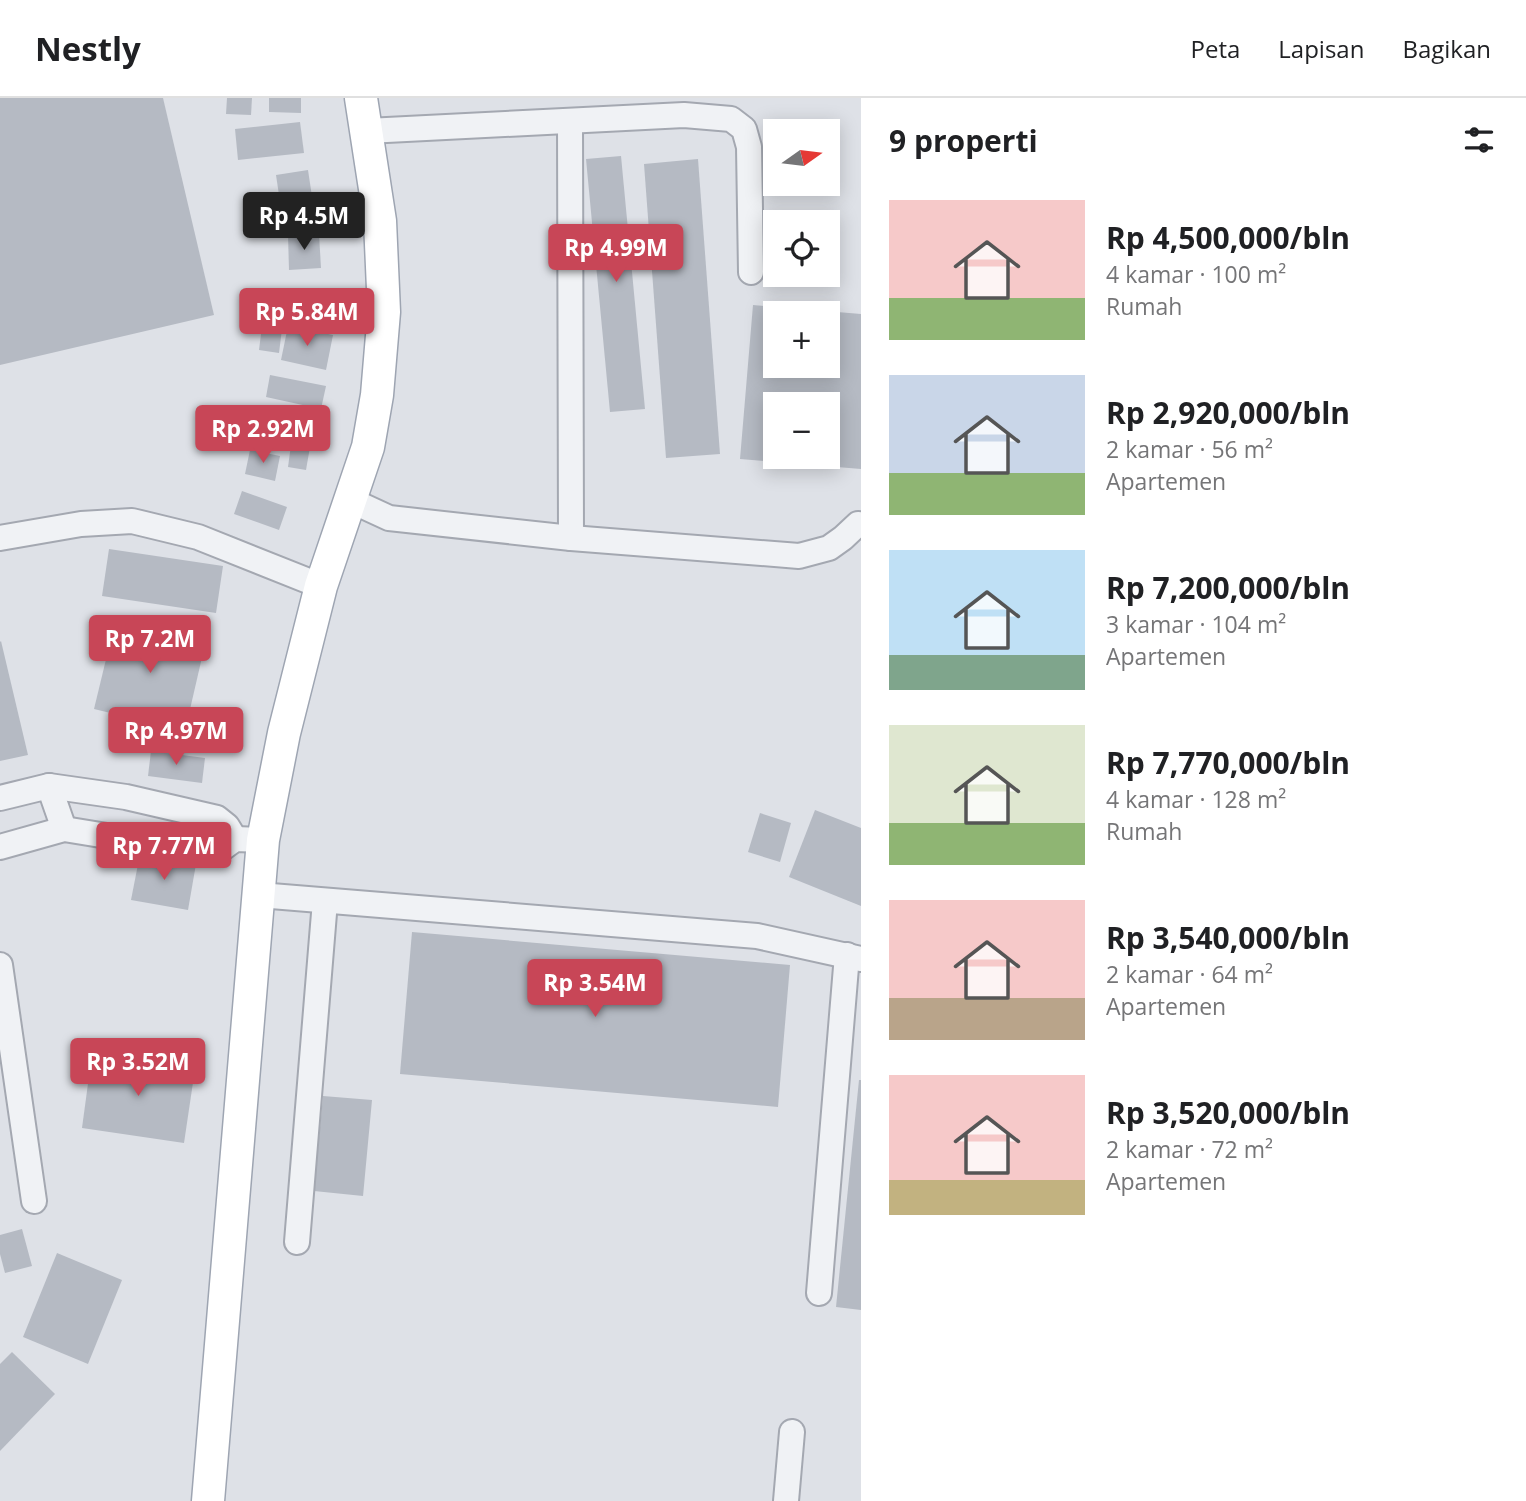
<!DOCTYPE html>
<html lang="id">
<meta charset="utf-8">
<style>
body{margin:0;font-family:"Open Sans",sans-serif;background:#f2f2f2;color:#202124;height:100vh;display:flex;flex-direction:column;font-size:26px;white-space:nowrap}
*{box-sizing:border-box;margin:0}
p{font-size:23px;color:#757577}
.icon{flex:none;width:38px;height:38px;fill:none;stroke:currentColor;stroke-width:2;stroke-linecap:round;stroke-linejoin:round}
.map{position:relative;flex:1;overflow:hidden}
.details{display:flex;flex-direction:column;background:#fff;width:665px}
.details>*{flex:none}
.needle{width:46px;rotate:76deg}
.controls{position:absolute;left:763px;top:21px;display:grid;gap:14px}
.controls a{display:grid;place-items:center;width:77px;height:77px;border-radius:0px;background:#fff;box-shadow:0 4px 18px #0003;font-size:35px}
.price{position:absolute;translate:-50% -60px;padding:0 16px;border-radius:7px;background:#c84657;color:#fff;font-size:23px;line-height:46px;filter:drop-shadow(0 2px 4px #0008)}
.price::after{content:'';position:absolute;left:50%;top:42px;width:21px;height:16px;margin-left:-10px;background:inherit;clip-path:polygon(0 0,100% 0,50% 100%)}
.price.on{background:#222;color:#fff}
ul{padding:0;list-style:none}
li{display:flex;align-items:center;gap:21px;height:175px;padding:0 28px}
li span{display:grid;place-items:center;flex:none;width:196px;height:140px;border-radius:0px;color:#555}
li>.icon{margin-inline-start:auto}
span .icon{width:84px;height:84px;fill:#fffc;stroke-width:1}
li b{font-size:30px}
h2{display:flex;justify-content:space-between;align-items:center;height:84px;padding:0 28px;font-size:30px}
header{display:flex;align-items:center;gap:42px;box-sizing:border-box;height:98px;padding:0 35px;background:#fff;border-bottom:2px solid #e0e0e0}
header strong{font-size:33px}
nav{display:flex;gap:38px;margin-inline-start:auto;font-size:24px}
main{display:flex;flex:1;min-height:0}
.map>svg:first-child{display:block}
.building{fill:#b5bac3;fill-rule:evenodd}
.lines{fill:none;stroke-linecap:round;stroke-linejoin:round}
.minor-casing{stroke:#a4a8b1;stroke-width:28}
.major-casing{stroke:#9ea5b2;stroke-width:35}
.minor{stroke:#f0f2f5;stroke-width:24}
.major{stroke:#fff;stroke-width:32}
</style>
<header>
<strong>Nestly</strong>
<nav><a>Peta</a><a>Lapisan</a><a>Bagikan</a></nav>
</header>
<main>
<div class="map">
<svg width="861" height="1403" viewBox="0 0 861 1403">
<rect width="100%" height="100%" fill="#dee1e7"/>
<!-- building -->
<g class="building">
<path d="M0,0H163L214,217L0,267Z"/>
<path d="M227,0H252L251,17L226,16Z"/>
<path d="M269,0H301V15L269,14Z"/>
<path d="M300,24L304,55L238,62L235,31Z"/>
<path d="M621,58L645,311L610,314L586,61Z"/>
<path d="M698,61L720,356L666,360L644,66Z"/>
<path d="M308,72L314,112L282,117L276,77Z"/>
<path d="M319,136L321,170L289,172L288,137Z"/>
<path d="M282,196L319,201L317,223L280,218Z"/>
<path d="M753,207L861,216V371L740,361ZM775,215H828V268H775ZM775,306H828V359H775Z"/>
<path d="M262,228L282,231L279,255L259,252Z"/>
<path d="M288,228L333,237L326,272L281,262Z"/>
<path d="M270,277L326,288L321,311L266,299Z"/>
<path d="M243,308L309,317L306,345L239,337Z"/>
<path d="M291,347L310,349L306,372L288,369Z"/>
<path d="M250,352L280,358L275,383L245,376Z"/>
<path d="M242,393L287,409L279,432L234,416Z"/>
<path d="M109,451L223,468L216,515L102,498Z"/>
<path d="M116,520L206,542L185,633L94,611Z"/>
<path d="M1,543L28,657L0,663V544Z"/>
<path d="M151,653L205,660L202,685L148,678Z"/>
<path d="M815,712L861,730V808L789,779Z"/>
<path d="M760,715L791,725L780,764L748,754Z"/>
<path d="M140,756L196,766L188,812L131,802Z"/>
<path d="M412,834L790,867L778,1009L400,976Z"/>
<path d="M92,956L195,971L184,1045L82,1030Z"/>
<path d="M859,982H861V1212L836,1209Z"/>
<path d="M323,998L372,1002L363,1098L314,1093Z"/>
<path d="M22,1131L32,1168L5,1175L0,1156V1137Z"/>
<path d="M57,1155L122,1182L88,1266L23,1239Z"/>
<path d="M12,1254L55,1296L0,1353V1266Z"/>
</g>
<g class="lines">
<defs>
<g id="minor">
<path d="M570,23L571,440"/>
<path d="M367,33L684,17L731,21L744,31L749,49L751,174"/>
<path d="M350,402L389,420L571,440L799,458L829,450L843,440L858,426"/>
<path d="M0,440L81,426L132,423L198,439L321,488"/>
<path d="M49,688L64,731"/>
<path d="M0,700L49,688L126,699L217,720L227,728L235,741"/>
<path d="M0,749L64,731L211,755L220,752L235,741L263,742"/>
<path d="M259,797L757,838L861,861"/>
<path d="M0,867L34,1103"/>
<path d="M297,1144L325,803"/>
<path d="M819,1195L847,857"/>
<path d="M786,1403L792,1334"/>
</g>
<path id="major" d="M208,1403L263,742L284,635L321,488L368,349L377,297L384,214L380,123L361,0"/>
</defs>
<!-- minor casing -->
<use href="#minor" class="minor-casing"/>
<!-- major casing -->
<use href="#major" class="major-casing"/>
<!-- minor -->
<use href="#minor" class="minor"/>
<!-- major -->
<use href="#major" class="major"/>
</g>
</svg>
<div class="controls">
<a><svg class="needle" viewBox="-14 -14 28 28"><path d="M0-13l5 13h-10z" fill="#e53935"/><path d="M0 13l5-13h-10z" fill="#757577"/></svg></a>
<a><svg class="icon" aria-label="locate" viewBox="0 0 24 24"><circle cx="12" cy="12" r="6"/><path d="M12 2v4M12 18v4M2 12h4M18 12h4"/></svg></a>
<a>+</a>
<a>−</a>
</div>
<b class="price on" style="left:304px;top:154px">Rp 4.5M</b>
<b class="price" style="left:616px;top:186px">Rp 4.99M</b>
<b class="price" style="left:307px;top:250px">Rp 5.84M</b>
<b class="price" style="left:263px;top:367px">Rp 2.92M</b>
<b class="price" style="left:150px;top:577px">Rp 7.2M</b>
<b class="price" style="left:176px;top:669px">Rp 4.97M</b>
<b class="price" style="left:164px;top:784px">Rp 7.77M</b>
<b class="price" style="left:595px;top:921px">Rp 3.54M</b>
<b class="price" style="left:138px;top:1000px">Rp 3.52M</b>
</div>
<section class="details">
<h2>9 properti<svg class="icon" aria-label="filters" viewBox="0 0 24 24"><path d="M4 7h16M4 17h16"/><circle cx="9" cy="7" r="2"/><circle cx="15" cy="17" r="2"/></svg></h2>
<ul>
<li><span style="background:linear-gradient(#f6c9c9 70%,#8fb573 0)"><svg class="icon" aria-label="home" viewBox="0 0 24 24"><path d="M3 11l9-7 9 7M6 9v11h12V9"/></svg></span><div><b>Rp 4,500,000/bln</b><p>4 kamar · 100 m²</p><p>Rumah</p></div></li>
<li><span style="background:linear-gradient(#c9d6e8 70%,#8fb573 0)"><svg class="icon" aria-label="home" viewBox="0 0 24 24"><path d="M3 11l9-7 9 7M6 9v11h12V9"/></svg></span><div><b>Rp 2,920,000/bln</b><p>2 kamar · 56 m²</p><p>Apartemen</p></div></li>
<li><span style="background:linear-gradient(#bfe0f5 75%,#7fa58c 0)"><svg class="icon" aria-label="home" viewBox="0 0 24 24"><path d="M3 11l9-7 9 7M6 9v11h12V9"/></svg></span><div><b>Rp 7,200,000/bln</b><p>3 kamar · 104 m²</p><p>Apartemen</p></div></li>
<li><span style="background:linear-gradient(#dfe7d0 70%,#8fb573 0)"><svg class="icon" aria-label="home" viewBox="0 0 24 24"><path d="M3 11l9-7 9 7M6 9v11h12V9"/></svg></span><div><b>Rp 7,770,000/bln</b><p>4 kamar · 128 m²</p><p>Rumah</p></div></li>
<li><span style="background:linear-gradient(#f6c9c9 70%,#b9a48a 0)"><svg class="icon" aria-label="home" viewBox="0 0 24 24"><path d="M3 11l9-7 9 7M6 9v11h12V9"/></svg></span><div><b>Rp 3,540,000/bln</b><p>2 kamar · 64 m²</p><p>Apartemen</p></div></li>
<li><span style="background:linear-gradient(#f6c9c9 75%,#c2b280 0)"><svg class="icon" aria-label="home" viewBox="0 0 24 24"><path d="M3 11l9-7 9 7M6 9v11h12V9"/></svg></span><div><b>Rp 3,520,000/bln</b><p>2 kamar · 72 m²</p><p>Apartemen</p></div></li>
</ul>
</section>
</main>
